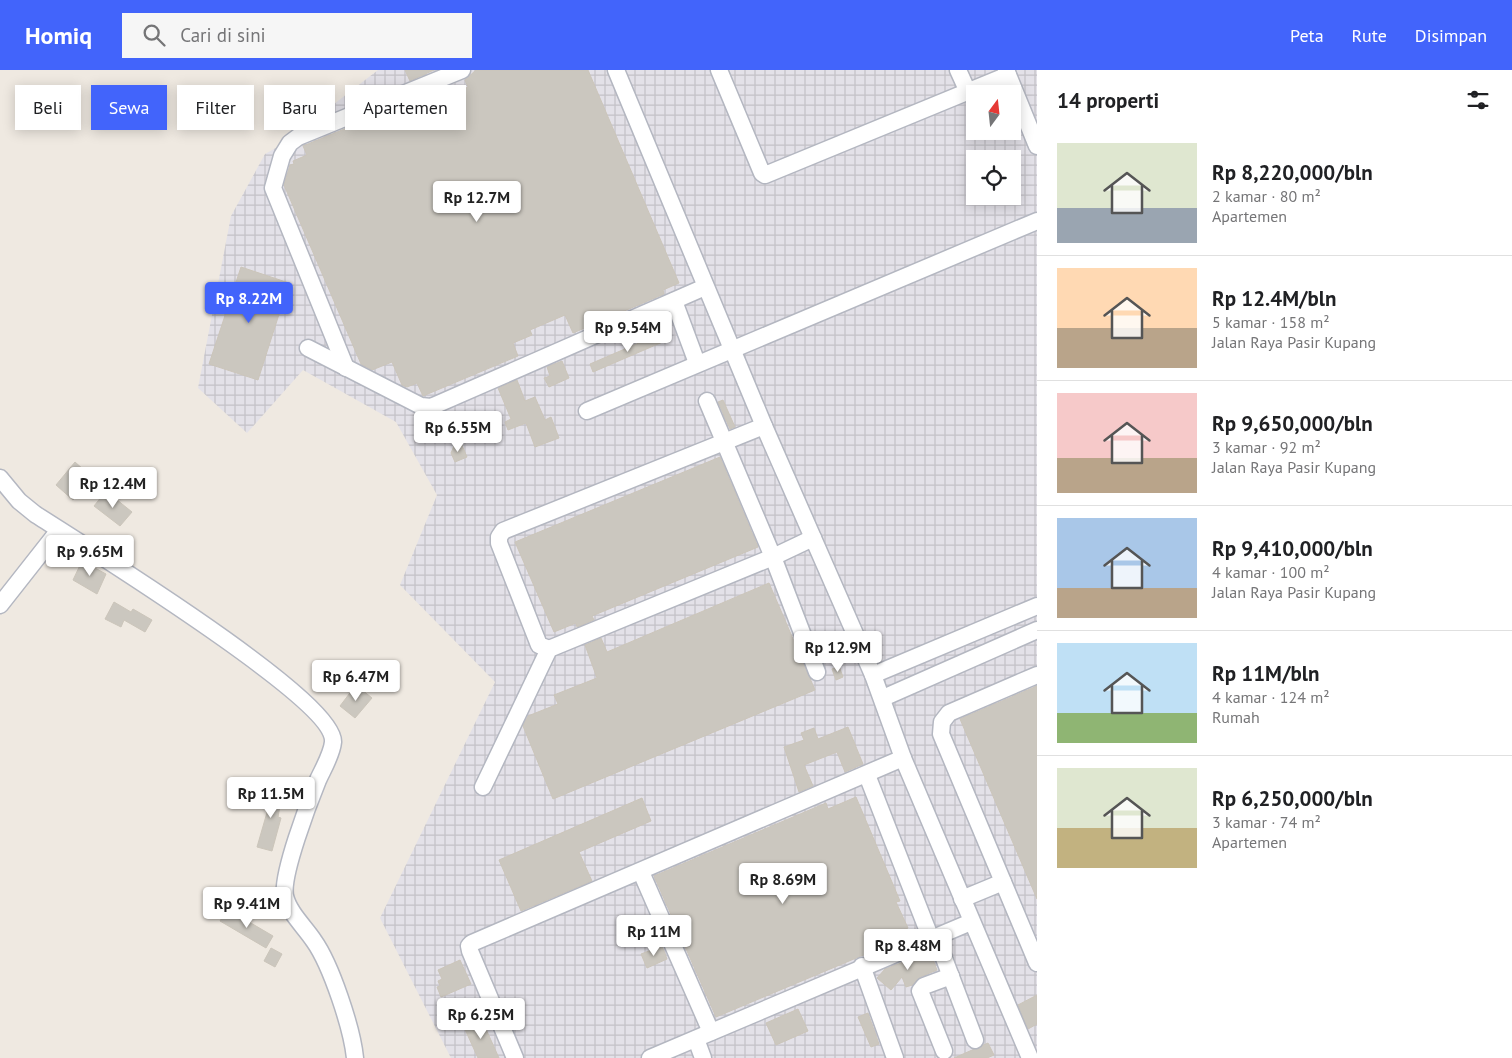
<!DOCTYPE html>
<html lang="id">
<meta charset="utf-8">
<style>
body{margin:0;font-family:"PT Sans",sans-serif;background:#f6f6f6;color:#202124;height:100vh;display:flex;flex-direction:column;font-size:19px;white-space:nowrap}
*{box-sizing:border-box;margin:0}
p{font-size:16px;color:#757577}
.icon{flex:none;width:28px;height:28px;fill:none;stroke:currentColor;stroke-width:2;stroke-linecap:round;stroke-linejoin:round}
.map{position:relative;flex:1;overflow:hidden}
.panel{display:flex;flex-direction:column;background:#fff;width:475px}
.panel>*{flex:none}
.hud{position:absolute;left:15px;top:15px;width:475px;height:45px;display:flex;gap:10px}
.needle{width:32px;rotate:15deg}
.controls{position:absolute;left:966px;top:15px;display:grid;gap:10px}
.controls a{display:grid;place-items:center;width:55px;height:55px;border-radius:0px;background:#fff;box-shadow:0 2px 12px #0003;font-size:25px}
.price{position:absolute;translate:-50% -42px;padding:0 11px;border-radius:5px;background:#fff;color:#222;font-size:16px;line-height:32px;filter:drop-shadow(0 1px 2px #0008)}
.price::after{content:'';position:absolute;left:50%;top:30px;width:15px;height:11px;margin-left:-8px;background:inherit;clip-path:polygon(0 0,100% 0,50% 100%)}
.price.current{background:#4264fb;color:#fff}
ul{padding:0;list-style:none}
li{display:flex;align-items:center;gap:15px;height:125px;padding:0 20px}
li+li{border-top:1px solid #e0e0e0}
li span{display:grid;place-items:center;flex:none;width:140px;height:100px;border-radius:0px;color:#555}
li>.icon{margin-inline-start:auto}
span .icon{width:60px;height:60px;fill:#fffc;stroke-width:1}
li b{font-size:21px}
h2{display:flex;justify-content:space-between;align-items:center;height:60px;padding:0 20px;font-size:21px}
.tag{padding:0 18px;border-radius:0px;background:#fff;box-shadow:0 2px 12px #0003;font-size:18px;line-height:45px}
.tag.current{background:#4264fb;color:#fff}
header{display:flex;align-items:center;gap:30px;box-sizing:border-box;height:70px;padding:0 25px;background:#4264fb;color:#fff}
header strong{font-size:24px}
nav{display:flex;gap:28px;margin-inline-start:auto;font-size:18px}
.search{width:350px;height:45px;background:#f6f6f6;display:flex;align-items:center;gap:12px;box-sizing:border-box;padding:0 18px;border-radius:0px;color:#757577;font-size:19px}
main{display:flex;flex:1;min-height:0}
.map>svg:first-child{display:block}
.industrial{fill:url(#industrial-grid);fill-rule:evenodd}
.building{fill:#cbc7bf;stroke:#cbc5ba}
.lines{fill:none;stroke-linecap:round;stroke-linejoin:round}
.minor-casing{stroke:#b4b7c1;stroke-width:19}
.minor{stroke:#fff;stroke-width:16}
</style>
<header>
<strong>Homiq</strong>
<div class="search"><svg class="icon" aria-label="search" viewBox="0 0 24 24"><circle cx="10" cy="10" r="6"/><path d="M15 15l6 6"/></svg>Cari di sini</div>
<nav><a>Peta</a><a>Rute</a><a>Disimpan</a></nav>
</header>
<main>
<div class="map">
<svg width="1037" height="988" viewBox="0 0 1037 988">
<defs>
<pattern id="industrial-grid" width="8" height="8" patternUnits="userSpaceOnUse" patternTransform="scale(1.25)"><rect width="8" height="8" fill="#e3e1e8"/><path d="M0 4h8M4 0v8" fill="none" stroke="#c3c1c7"/></pattern>
</defs>
<rect width="100%" height="100%" fill="#efe9e1"/>
<!-- industrial -->
<path class="industrial" d="M378,0H1037V988H451L380,848L495,612L400,515L437,425L396,352L303,300L247,363L198,318L231,146L265,84L281,75ZM975,24H1012V61H975ZM975,89H1012V126H975Z"/>
<!-- building -->
<g class="building">
<path d="M405,0H434L410,11Z"/>
<path d="M476,0H588L679,213L663,220L664,224L573,263L565,245L530,260L532,265L513,273L518,286L423,326L417,313L407,317L402,315L392,292L372,300L361,294L284,115L290,95L294,94L293,91L307,85L303,76L432,23L436,31L468,17L465,10Z"/>
<path d="M241,197L289,213L258,310L209,294Z"/>
<path d="M662,263L665,271L593,302L590,294Z"/>
<path d="M562,291L569,308L549,317L544,308L550,306L547,297Z"/>
<path d="M517,310L525,331L535,327L545,350L551,347L559,368L535,377L526,353L508,360L505,352L511,349L498,318Z"/>
<path d="M723,330L735,357L730,359L718,332Z"/>
<path d="M461,373L467,387L455,392L451,383L454,376Z"/>
<path d="M720,387L758,477L592,546L594,550L577,557L576,553L554,562L515,472Z"/>
<path d="M75,392L93,408L73,430L56,415Z"/>
<path d="M106,421L132,442L120,456L94,436Z"/>
<path d="M82,491L106,504L97,524L73,510Z"/>
<path d="M769,513L815,620L553,729L523,656L528,646L558,634L554,625L597,608L585,575L601,568L607,582Z"/>
<path d="M114,532L131,542L133,539L152,550L145,562L124,550L121,557L105,549Z"/>
<path d="M839,596L843,607L836,610L832,599Z"/>
<path d="M356,615L372,628L355,648L340,636Z"/>
<path d="M1037,616V829L960,649Z"/>
<path d="M848,657L863,694L845,702L837,682L804,695L813,716L799,722L784,677L804,670L801,663L814,658L818,669Z"/>
<path d="M271,715L283,719L278,747L281,748L272,781L257,777L268,739L264,738Z"/>
<path d="M856,727L900,831L896,832L908,858L896,863L899,870L716,947L654,806L826,733L828,739Z"/>
<path d="M642,728L651,751L579,782L592,811L521,841L499,790Z"/>
<path d="M227,839L273,866L266,878L220,851Z"/>
<path d="M662,876L667,889L647,898L641,884Z"/>
<path d="M271,878L282,884L275,897L264,891Z"/>
<path d="M930,882L937,900L920,907L912,915L906,917L902,907L891,920L877,908L885,899Z"/>
<path d="M460,890L471,914L441,927L437,917L440,916L438,911L442,909L438,900Z"/>
<path d="M1037,925V954L1028,959L1018,935Z"/>
<path d="M798,939L808,961L776,975L766,953Z"/>
<path d="M868,943L879,974L871,977L858,947Z"/>
<path d="M481,948L499,988H478L463,955Z"/>
<path d="M988,973L994,985L987,988H954Z"/>
</g>
<g class="lines">
<defs>
<g id="minor">
<path d="M616,0L764,356L873,605L903,688L1030,988"/>
<path d="M719,0L762,103L765,105L1008,5"/>
<path d="M958,0L968,22"/>
<path d="M1006,0L1037,76"/>
<path d="M674,231L697,293"/>
<path d="M308,278L421,336L431,337L705,217"/>
<path d="M346,298L273,118L282,86L290,73L298,67L462,0"/>
<path d="M707,331L773,487L817,602"/>
<path d="M587,341L1037,151"/>
<path d="M0,408L19,431L35,444C78,472 336,630 333,672C332,684 323,699 318,710C309,732 281,805 285,826C289,843 305,857 314,871C331,895 352,958 355,988"/>
<path d="M0,535L59,460"/>
<path d="M549,579L539,575L499,473V467L503,461L764,356"/>
<path d="M873,605L1037,536"/>
<path d="M1037,605L949,643L942,652L941,664L1037,893"/>
<path d="M883,628L1037,560"/>
<path d="M867,705L931,869"/>
<path d="M483,717L549,579L773,487L813,468"/>
<path d="M641,802L711,962"/>
<path d="M962,829L1003,812"/>
<path d="M936,867L975,970"/>
<path d="M862,896L895,988"/>
<path d="M696,969L703,988"/>
<path d="M944,981L920,921L924,916L951,906"/>
<path d="M515,988L470,881L469,876L472,873L903,688"/>
<path d="M650,988L971,852"/>
</g>
</defs>
<!-- minor casing -->
<use href="#minor" class="minor-casing"/>
<!-- minor -->
<use href="#minor" class="minor"/>
</g>
</svg>
<div class="controls">
<a><svg class="needle" viewBox="-14 -14 28 28"><path d="M0-13l5 13h-10z" fill="#e53935"/><path d="M0 13l5-13h-10z" fill="#757577"/></svg></a>
<a><svg class="icon" aria-label="locate" viewBox="0 0 24 24"><circle cx="12" cy="12" r="6"/><path d="M12 2v4M12 18v4M2 12h4M18 12h4"/></svg></a>
</div>
<b class="price" style="left:477px;top:153px">Rp 12.7M</b>
<b class="price current" style="left:249px;top:254px">Rp 8.22M</b>
<b class="price" style="left:628px;top:283px">Rp 9.54M</b>
<b class="price" style="left:458px;top:383px">Rp 6.55M</b>
<b class="price" style="left:113px;top:439px">Rp 12.4M</b>
<b class="price" style="left:90px;top:507px">Rp 9.65M</b>
<b class="price" style="left:838px;top:603px">Rp 12.9M</b>
<b class="price" style="left:356px;top:632px">Rp 6.47M</b>
<b class="price" style="left:271px;top:749px">Rp 11.5M</b>
<b class="price" style="left:783px;top:835px">Rp 8.69M</b>
<b class="price" style="left:247px;top:859px">Rp 9.41M</b>
<b class="price" style="left:654px;top:887px">Rp 11M</b>
<b class="price" style="left:908px;top:901px">Rp 8.48M</b>
<b class="price" style="left:481px;top:970px">Rp 6.25M</b>
<div class="hud">
<a class="tag">Beli</a>
<a class="tag current">Sewa</a>
<a class="tag">Filter</a>
<a class="tag">Baru</a>
<a class="tag">Apartemen</a>
</div>
</div>
<section class="panel">
<h2>14 properti<svg class="icon" aria-label="filters" viewBox="0 0 24 24"><path d="M4 7h16M4 17h16"/><circle cx="9" cy="7" r="2"/><circle cx="15" cy="17" r="2"/></svg></h2>
<ul>
<li><span style="background:linear-gradient(#dfe7d0 65%,#9aa5b1 0)"><svg class="icon" aria-label="home" viewBox="0 0 24 24"><path d="M3 11l9-7 9 7M6 9v11h12V9"/></svg></span><div><b>Rp 8,220,000/bln</b><p>2 kamar · 80 m²</p><p>Apartemen</p></div></li>
<li><span style="background:linear-gradient(#ffd9b3 60%,#b9a48a 0)"><svg class="icon" aria-label="home" viewBox="0 0 24 24"><path d="M3 11l9-7 9 7M6 9v11h12V9"/></svg></span><div><b>Rp 12.4M/bln</b><p>5 kamar · 158 m²</p><p>Jalan Raya Pasir Kupang</p></div></li>
<li><span style="background:linear-gradient(#f6c9c9 65%,#b9a48a 0)"><svg class="icon" aria-label="home" viewBox="0 0 24 24"><path d="M3 11l9-7 9 7M6 9v11h12V9"/></svg></span><div><b>Rp 9,650,000/bln</b><p>3 kamar · 92 m²</p><p>Jalan Raya Pasir Kupang</p></div></li>
<li><span style="background:linear-gradient(#a9c7e8 70%,#b9a48a 0)"><svg class="icon" aria-label="home" viewBox="0 0 24 24"><path d="M3 11l9-7 9 7M6 9v11h12V9"/></svg></span><div><b>Rp 9,410,000/bln</b><p>4 kamar · 100 m²</p><p>Jalan Raya Pasir Kupang</p></div></li>
<li><span style="background:linear-gradient(#bfe0f5 70%,#8fb573 0)"><svg class="icon" aria-label="home" viewBox="0 0 24 24"><path d="M3 11l9-7 9 7M6 9v11h12V9"/></svg></span><div><b>Rp 11M/bln</b><p>4 kamar · 124 m²</p><p>Rumah</p></div></li>
<li><span style="background:linear-gradient(#dfe7d0 60%,#c2b280 0)"><svg class="icon" aria-label="home" viewBox="0 0 24 24"><path d="M3 11l9-7 9 7M6 9v11h12V9"/></svg></span><div><b>Rp 6,250,000/bln</b><p>3 kamar · 74 m²</p><p>Apartemen</p></div></li>
</ul>
</section>
</main>
